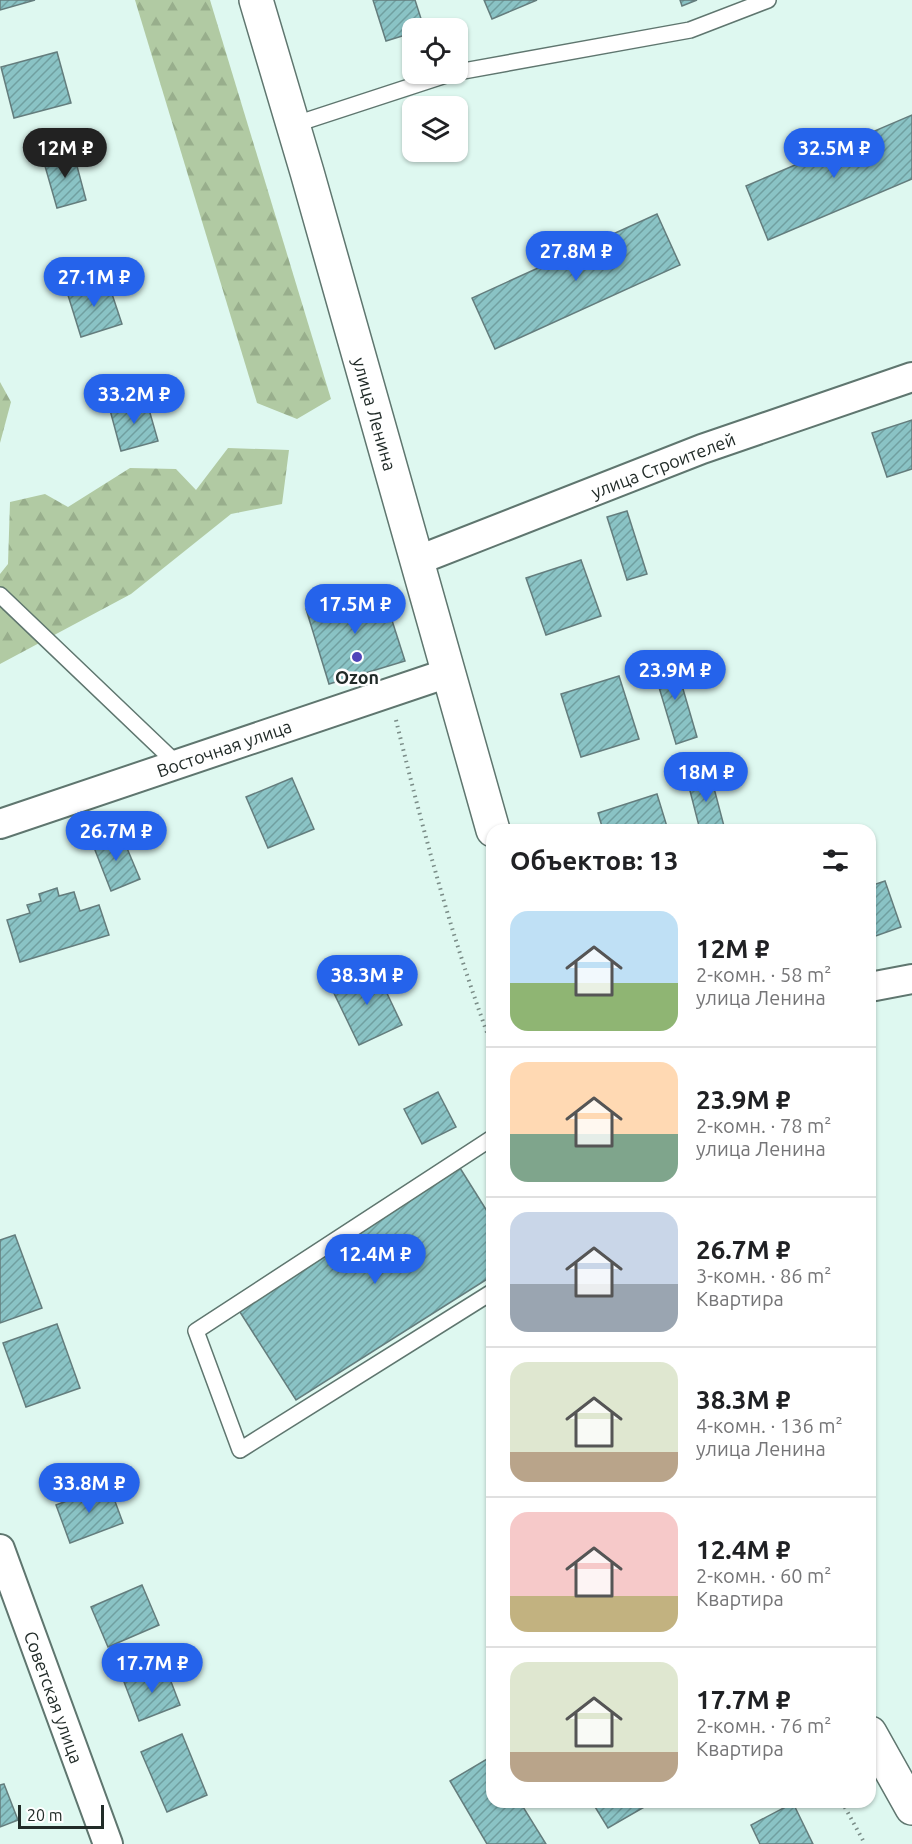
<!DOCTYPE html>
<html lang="ru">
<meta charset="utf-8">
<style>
body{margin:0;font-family:Ubuntu,sans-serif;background:#f6f6f6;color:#202124;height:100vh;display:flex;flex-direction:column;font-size:22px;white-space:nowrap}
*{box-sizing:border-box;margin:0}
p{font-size:20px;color:#757577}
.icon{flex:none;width:33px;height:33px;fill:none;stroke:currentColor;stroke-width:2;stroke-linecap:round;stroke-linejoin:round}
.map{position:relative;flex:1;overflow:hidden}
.details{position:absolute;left:486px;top:824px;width:390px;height:984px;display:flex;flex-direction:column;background:#fff;border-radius:18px;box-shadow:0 2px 4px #0004}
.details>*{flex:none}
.buttons{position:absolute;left:402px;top:18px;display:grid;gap:12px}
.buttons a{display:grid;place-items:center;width:66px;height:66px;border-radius:12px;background:#fff;box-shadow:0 2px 4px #0004;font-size:30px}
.scale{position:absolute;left:18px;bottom:15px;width:86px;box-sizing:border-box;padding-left:6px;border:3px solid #212b28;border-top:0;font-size:16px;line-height:21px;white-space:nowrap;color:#212b28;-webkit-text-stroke:4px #fff;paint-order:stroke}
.price{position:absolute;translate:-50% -51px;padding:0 14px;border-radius:21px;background:#2563eb;color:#fff;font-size:20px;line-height:39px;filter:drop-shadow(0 2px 3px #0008)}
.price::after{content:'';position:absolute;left:50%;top:36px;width:18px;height:14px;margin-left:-9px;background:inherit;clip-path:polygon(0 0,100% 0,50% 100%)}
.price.current{background:#222;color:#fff}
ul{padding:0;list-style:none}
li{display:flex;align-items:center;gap:18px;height:150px;padding:0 24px}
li+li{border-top:2px solid #e0e0e0}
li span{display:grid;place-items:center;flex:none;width:168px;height:120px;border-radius:18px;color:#555}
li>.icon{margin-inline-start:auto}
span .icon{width:72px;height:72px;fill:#fffc;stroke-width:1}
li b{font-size:26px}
h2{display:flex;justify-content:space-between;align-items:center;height:72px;padding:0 24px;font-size:26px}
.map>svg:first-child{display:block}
.forest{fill:url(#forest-firs)}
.building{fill:url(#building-hatch);stroke:#647d7d;stroke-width:1.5}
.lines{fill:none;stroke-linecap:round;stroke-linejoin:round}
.service-casing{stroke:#5f766f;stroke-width:18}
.minor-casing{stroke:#5f766f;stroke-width:32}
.tertiary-casing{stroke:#5f766f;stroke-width:36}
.path{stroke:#7a8c87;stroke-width:4;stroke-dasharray:1.5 4.5;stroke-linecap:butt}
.service{stroke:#fff;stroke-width:15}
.minor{stroke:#fff;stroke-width:28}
.tertiary{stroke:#fff;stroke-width:33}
.poi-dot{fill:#5043ba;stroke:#fff;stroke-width:2}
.labels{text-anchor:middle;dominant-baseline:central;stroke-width:5;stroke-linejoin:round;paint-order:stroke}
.street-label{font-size:18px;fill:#212b28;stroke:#fff}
.poi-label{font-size:18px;font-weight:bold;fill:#212b28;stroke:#fff}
</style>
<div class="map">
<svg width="912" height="1844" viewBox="0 0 912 1844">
<defs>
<pattern id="forest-firs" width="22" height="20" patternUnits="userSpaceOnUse" patternTransform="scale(1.5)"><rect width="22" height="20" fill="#b1caa3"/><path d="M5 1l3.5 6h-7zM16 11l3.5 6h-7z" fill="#98ae8c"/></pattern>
<pattern id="building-hatch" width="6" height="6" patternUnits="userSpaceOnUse" patternTransform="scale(1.5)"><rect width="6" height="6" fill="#8ac3c5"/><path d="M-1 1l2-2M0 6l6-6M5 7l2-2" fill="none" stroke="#709fa0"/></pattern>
</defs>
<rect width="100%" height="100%" fill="#def8f0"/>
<!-- forest -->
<g class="forest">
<path d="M135,0H210L331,399L297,419L257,403Z"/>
<path d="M0,382L11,402L0,443Z"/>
<path d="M228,448L289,450L282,504L231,514L131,594L0,664V574L8,564L10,502L45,494L68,507L130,468L176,469L196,490Z"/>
</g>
<!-- building -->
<g class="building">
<path d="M0,0H35L0,10Z"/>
<path d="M373,0H415L424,28H412V33L386,41Z"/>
<path d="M484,0H537L492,19Z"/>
<path d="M680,0H697L682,6Z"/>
<path d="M57,52L71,103L14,118L1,67Z"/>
<path d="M912,115V179L768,240L746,186Z"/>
<path d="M73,151L86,200L57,208L43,159Z"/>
<path d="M657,214L680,265L495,349L472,298Z"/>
<path d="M107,279L122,324L81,337L67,292Z"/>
<path d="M146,399L158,441L121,451L110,410Z"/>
<path d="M912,420V469L887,477L872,433Z"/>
<path d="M627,511L647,574L627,580L607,517Z"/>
<path d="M581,560L601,616L546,635L526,578Z"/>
<path d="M381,586L405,661L329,684L306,609Z"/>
<path d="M674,658L697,737L676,744L652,664Z"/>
<path d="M619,676L639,739L581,757L561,694Z"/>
<path d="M710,773L725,830H700L687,779Z"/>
<path d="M292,778L314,829L268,848L246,797Z"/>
<path d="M657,794L668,830H603L598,813Z"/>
<path d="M121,834L140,879L111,891L93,845Z"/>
<path d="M885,881L901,927L870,938V886Z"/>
<path d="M57,888L59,896L74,892L80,911L99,905L109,935L20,962L7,920L30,913L27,905L41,901L39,894Z"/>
<path d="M374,966L402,1025L359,1045L331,987Z"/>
<path d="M438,1092L456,1127L422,1144L404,1109Z"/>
<path d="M460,1168L492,1219V1276L296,1400L238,1309Z"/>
<path d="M15,1235L42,1308L0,1323V1240Z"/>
<path d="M57,1324L80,1388L26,1407L3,1343Z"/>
<path d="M109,1485L123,1523L70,1543L56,1505Z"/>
<path d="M142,1585L159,1625L108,1647L91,1607Z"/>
<path d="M165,1666L180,1705L139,1721L124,1682Z"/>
<path d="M182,1734L207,1795L167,1812L141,1752Z"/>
<path d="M492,1756V1802H520L546,1844H487L450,1781Z"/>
<path d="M4,1784L18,1820L0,1827V1785Z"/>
<path d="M592,1802H653L608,1828Z"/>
<path d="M793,1803L813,1844H760L751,1825Z"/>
</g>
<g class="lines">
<defs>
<g id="service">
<path d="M458,72L690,30L768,0"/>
<path d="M293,125L449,74"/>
<path d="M0,595L177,764"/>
<path d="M492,1138L196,1331L240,1450L492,1292"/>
</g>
<g id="minor">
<path d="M416,561L702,449L912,377"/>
<path d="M0,824L448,673"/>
<path d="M870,987L912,979"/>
<path d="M0,1549L108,1844"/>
</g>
<g id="tertiary">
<path d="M256,0L307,172L493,830"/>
<path d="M870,1733L912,1808"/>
</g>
</defs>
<!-- service casing -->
<use href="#service" class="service-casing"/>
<!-- minor casing -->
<use href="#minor" class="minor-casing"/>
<!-- tertiary casing -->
<use href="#tertiary" class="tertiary-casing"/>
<!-- path -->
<g class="path">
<path d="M396,720C423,831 452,939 492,1046"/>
<path d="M842,1802L865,1844"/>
</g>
<!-- service -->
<use href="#service" class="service"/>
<!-- minor -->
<use href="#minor" class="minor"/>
<!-- tertiary -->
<use href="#tertiary" class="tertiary"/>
</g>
<!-- markers -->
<circle class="poi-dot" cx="357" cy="657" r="6"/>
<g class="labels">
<!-- street labels -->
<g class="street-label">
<text transform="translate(375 414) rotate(74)">улица Ленина</text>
<text transform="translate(663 465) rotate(-21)">улица Строителей</text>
<text transform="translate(224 748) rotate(-19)">Восточная улица</text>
<text transform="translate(54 1697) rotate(70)">Советская улица</text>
</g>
<!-- poi labels -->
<g class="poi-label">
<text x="357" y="677">Ozon</text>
</g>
</g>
</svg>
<div class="buttons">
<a><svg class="icon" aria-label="locate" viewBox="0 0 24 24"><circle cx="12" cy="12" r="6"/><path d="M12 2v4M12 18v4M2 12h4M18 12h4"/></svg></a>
<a><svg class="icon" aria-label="layers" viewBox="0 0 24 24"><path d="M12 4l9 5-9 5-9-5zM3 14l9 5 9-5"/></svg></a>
</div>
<div class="scale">20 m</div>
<b class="price current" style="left:65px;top:179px">12M ₽</b>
<b class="price" style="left:834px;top:179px">32.5M ₽</b>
<b class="price" style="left:576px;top:282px">27.8M ₽</b>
<b class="price" style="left:94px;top:308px">27.1M ₽</b>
<b class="price" style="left:134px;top:425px">33.2M ₽</b>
<b class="price" style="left:355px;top:635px">17.5M ₽</b>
<b class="price" style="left:675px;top:701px">23.9M ₽</b>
<b class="price" style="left:706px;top:803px">18M ₽</b>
<b class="price" style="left:116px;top:862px">26.7M ₽</b>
<b class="price" style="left:367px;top:1006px">38.3M ₽</b>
<b class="price" style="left:375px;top:1285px">12.4M ₽</b>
<b class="price" style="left:89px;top:1514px">33.8M ₽</b>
<b class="price" style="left:152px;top:1694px">17.7M ₽</b>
<section class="details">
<h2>Объектов: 13<svg class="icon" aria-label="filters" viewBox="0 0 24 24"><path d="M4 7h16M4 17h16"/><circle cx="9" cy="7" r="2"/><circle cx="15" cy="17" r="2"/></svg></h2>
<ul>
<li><span style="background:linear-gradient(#bfe0f5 60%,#8fb573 0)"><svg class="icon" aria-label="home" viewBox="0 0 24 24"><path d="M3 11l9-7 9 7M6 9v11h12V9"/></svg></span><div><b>12M ₽</b><p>2-комн. · 58 m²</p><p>улица Ленина</p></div></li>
<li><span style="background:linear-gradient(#ffd9b3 60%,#7fa58c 0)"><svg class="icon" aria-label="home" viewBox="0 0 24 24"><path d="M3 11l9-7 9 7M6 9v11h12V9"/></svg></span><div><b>23.9M ₽</b><p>2-комн. · 78 m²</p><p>улица Ленина</p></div></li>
<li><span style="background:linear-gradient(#c9d6e8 60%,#9aa5b1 0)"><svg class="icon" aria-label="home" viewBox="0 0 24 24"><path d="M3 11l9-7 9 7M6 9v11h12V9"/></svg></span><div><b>26.7M ₽</b><p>3-комн. · 86 m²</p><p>Квартира</p></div></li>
<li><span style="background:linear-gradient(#dfe7d0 75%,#b9a48a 0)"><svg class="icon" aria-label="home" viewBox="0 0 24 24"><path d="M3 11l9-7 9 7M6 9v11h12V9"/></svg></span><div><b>38.3M ₽</b><p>4-комн. · 136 m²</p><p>улица Ленина</p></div></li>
<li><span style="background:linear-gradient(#f6c9c9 70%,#c2b280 0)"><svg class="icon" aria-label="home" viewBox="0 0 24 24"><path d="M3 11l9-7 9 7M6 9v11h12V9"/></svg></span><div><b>12.4M ₽</b><p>2-комн. · 60 m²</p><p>Квартира</p></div></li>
<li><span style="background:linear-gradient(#dfe7d0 75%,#b9a48a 0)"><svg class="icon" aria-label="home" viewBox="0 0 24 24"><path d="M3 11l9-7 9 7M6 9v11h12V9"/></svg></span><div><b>17.7M ₽</b><p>2-комн. · 76 m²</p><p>Квартира</p></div></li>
</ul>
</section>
</div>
